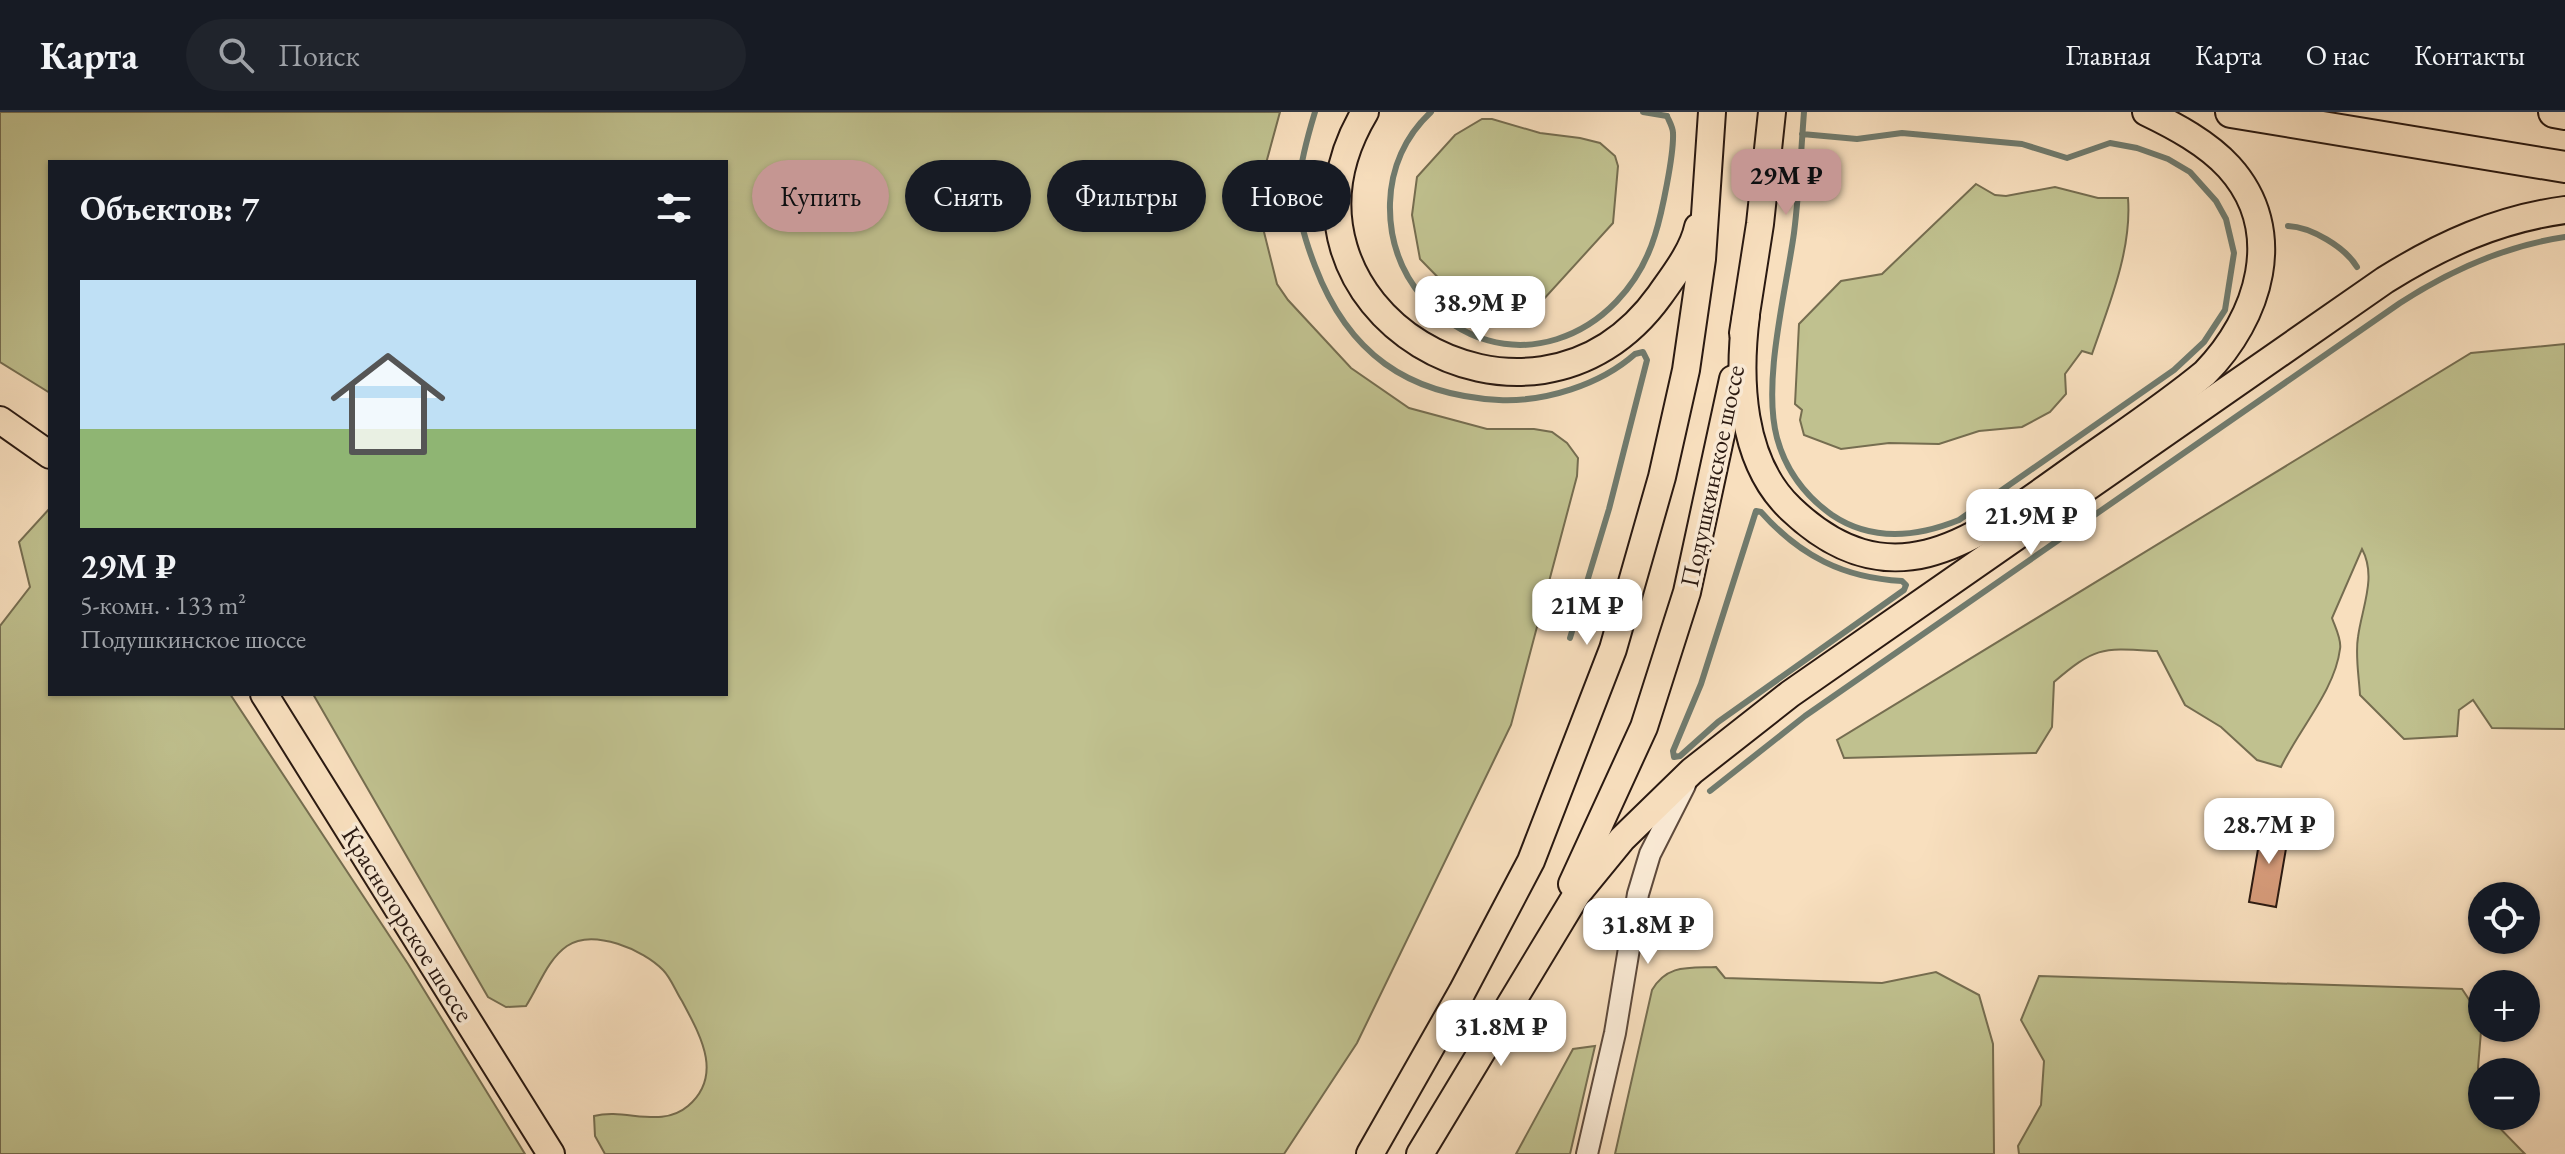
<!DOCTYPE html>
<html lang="ru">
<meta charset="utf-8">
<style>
body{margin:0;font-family:"EB Garamond",serif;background:#20242c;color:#f1f3f6;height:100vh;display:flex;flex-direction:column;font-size:30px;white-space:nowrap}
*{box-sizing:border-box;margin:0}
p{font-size:26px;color:#9ea1a6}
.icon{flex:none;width:44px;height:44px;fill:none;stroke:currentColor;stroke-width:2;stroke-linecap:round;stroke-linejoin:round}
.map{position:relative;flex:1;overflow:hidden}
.drawer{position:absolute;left:48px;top:48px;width:680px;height:536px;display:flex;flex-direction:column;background:#171b24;border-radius:0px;box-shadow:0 2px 6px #0004}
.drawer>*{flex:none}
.top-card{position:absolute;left:752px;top:48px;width:760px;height:72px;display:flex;gap:16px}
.tools{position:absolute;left:2468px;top:770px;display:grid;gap:16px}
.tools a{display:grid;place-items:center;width:72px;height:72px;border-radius:50%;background:#171b24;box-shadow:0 2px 6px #0004;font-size:40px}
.price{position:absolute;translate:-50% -68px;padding:0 18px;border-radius:16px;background:#fff;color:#222;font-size:26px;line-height:52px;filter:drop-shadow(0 2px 4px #0008)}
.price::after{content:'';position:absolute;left:50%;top:48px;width:24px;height:18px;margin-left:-12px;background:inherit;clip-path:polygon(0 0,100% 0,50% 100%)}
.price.active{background:#c59692;color:#111}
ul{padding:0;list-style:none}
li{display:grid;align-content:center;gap:16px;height:424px;padding:0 32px}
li+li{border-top:2px solid #363941}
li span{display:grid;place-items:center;height:248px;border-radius:0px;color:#555}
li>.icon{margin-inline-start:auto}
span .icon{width:144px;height:144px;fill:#fffc;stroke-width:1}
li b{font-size:34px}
h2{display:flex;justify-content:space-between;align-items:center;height:96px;padding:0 32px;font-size:34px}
.chip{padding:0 28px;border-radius:36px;background:#171b24;box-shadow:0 2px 6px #0004;font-size:28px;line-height:72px}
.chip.active{background:#c59692;color:#111}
header{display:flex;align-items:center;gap:48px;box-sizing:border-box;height:112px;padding:0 40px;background:#171b24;border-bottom:2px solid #363941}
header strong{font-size:38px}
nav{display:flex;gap:44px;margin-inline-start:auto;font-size:28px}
.search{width:560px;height:72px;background:#20242c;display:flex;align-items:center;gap:20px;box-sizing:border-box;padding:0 28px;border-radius:44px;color:#9ea1a6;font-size:30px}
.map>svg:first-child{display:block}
.green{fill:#c0c18f;stroke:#756d50;stroke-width:2}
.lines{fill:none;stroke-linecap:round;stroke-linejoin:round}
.stream{stroke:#707b6e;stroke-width:6}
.building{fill:#d79c7b;stroke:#2a1911;stroke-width:2}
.minor-casing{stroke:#5e4a3c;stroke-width:24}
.major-casing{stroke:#2a1911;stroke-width:30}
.highway-casing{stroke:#2a1911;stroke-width:34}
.minor{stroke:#faead5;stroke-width:20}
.major{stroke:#f8dfbe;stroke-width:26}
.highway{stroke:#f8dfbe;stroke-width:30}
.labels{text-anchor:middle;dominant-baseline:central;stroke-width:7;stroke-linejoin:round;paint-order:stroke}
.street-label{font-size:26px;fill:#2a1911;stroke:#faead5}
</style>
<header>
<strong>Карта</strong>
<div class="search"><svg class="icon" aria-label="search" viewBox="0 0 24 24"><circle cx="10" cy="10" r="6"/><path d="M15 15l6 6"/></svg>Поиск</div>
<nav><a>Главная</a><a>Карта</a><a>О нас</a><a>Контакты</a></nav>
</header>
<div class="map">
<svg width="2565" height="1042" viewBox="0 0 2565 1042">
<rect width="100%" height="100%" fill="#f8dfbe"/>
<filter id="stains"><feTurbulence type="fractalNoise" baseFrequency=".0025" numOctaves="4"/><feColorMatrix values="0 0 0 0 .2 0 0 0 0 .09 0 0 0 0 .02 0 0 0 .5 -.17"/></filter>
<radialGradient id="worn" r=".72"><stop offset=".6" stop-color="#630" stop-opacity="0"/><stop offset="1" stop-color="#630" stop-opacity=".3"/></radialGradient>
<!-- green -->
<g class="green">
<path d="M0,0H1280L1256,88L1277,172L1288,188L1351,256L1409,296L1487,317H1534L1552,320L1567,331L1578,346L1577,364L1511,613L1357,931L1284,1042H605L595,1024L594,1004C626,996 661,1017 688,994C724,963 700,923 682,889C676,880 671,866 663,858C644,838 593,816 567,834C547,848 539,874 526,894L506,895L488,885L313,582H726V50H50V281L0,250Z"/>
<path d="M1482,7H1492L1540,21L1580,26L1600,31L1615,44L1618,54L1613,111L1543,188L1524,197L1502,199L1463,191L1420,147L1412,103L1417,65L1455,23Z"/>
<path d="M1976,72L1995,83L2006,84L2055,75L2098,86H2128C2132,138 2109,193 2092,242L2082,239L2065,262L2066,282L2050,300L2022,315L1979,319L1939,332L1889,331L1841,337L1804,323L1800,308L1802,298L1795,292L1799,212L1841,169L1882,162Z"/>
<path d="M2565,232V617L2492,616L2473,588L2459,598L2457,624L2404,627L2360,583C2359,565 2355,543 2358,525C2362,495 2377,465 2362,437L2332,506C2335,515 2342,528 2340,537C2335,578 2299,617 2281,655L2257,648L2221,615L2185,593L2157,539C2102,536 2096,534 2054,570L2052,615L2036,641L1844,646L1837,628L2471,241Z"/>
<path d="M50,396V582H230L408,852L525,1042H0V514L30,475L19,430Z"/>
<path d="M1716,855L1725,866L1882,871L1936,860L1979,883L1993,932L1994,1042H1615L1652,878C1667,852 1689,856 1716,855Z"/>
<path d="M2039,864L2462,877L2482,907L2478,956L2482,976V1004H2488L2525,1042H2019L2018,1034L2041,993L2044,949L2021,908Z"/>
<path d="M1595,934L1570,1042H1516L1573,937Z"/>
</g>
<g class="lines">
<!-- stream -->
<g class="stream">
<path d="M1315,0C1308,23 1301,47 1299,71C1296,100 1305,128 1315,154C1348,241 1407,283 1499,288C1545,290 1600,273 1635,242L1643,240L1647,248L1609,397L1570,526"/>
<path d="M1431,0C1405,24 1391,56 1390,91C1389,127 1400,159 1423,186C1502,275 1623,228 1655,123C1662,101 1674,42 1673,21C1673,15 1669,9 1667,4"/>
<path d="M1643,0L1667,4"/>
<path d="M1802,22L1857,27L1902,21L2022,32L2067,46L2110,31L2137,36L2168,47L2190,60L2216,89L2226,107L2234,141L2225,198L2204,230L2174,258L1959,408C1917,425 1872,430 1832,403C1804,383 1786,359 1777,326C1762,270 1786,179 1794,121C1799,81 1801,40 1804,0"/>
<path d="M2288,114C2311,115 2345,135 2357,155"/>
<path d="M1756,399L1761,400C1800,444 1844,466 1902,469L1906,473L1904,478L1718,610L1680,644L1674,645L1673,639L1701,572Z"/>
<path d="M1710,679L1805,604L2400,191C2451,158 2504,134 2565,125"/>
</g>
</g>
<!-- building -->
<path class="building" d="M2262,714L2289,719L2276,795L2249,790Z"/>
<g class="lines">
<defs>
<path id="minor" d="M1587,1042L1615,921L1638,782L1650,742L1685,673"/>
<g id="major">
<path d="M1365,0C1249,194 1530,364 1660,183C1674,163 1693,139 1698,115"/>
<path d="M1746,203C1738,266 1740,349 1791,397C1895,496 1980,423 2073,357C2118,325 2164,295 2205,261C2259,206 2287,119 2229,55C2207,31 2175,14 2146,0"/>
<path d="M1743,221L1760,112L1772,0"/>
<path d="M0,308L50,343"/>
<path d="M264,582L551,1042"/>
<path d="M1572,772L1644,615L1687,480L1733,267"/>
<path d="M1370,1042L1462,880L1531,749L1613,537L1662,365L1686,258L1702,147L1712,0"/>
<path d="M1420,1042L1577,782L1622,727L1692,659L1790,582L2385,168C2441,133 2498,107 2565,98"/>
</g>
<g id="highway">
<path d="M2231,0L2565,55"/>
<path d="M2554,0L2565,2"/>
</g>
</defs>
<!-- minor casing -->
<use href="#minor" class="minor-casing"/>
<!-- major casing -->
<use href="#major" class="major-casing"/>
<!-- highway casing -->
<use href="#highway" class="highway-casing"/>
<!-- minor -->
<use href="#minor" class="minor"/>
<!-- major -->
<use href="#major" class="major"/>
<!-- highway -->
<use href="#highway" class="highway"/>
</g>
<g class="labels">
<!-- street labels -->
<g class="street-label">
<text transform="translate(1712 364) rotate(-78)">Подушкинское шоссе</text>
<text transform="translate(408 812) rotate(58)">Красногорское шоссе</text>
</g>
</g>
<rect width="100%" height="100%" filter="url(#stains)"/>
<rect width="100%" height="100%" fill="url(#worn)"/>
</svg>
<div class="tools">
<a><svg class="icon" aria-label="locate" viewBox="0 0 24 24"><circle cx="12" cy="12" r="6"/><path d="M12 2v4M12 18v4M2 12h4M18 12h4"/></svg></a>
<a>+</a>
<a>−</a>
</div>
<b class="price active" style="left:1786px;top:105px">29M ₽</b>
<b class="price" style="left:1480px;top:232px">38.9M ₽</b>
<b class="price" style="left:2031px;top:445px">21.9M ₽</b>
<b class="price" style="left:1587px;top:535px">21M ₽</b>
<b class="price" style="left:2269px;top:754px">28.7M ₽</b>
<b class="price" style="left:1648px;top:854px">31.8M ₽</b>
<b class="price" style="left:1501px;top:956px">31.8M ₽</b>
<div class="top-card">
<a class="chip active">Купить</a>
<a class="chip">Снять</a>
<a class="chip">Фильтры</a>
<a class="chip">Новое</a>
</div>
<section class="drawer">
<h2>Объектов: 7<svg class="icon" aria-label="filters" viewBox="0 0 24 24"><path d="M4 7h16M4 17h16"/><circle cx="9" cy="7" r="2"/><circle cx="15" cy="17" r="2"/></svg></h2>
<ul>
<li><span style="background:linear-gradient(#bfe0f5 60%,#8fb573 0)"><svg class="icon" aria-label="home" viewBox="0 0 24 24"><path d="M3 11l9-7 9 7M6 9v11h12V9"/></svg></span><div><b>29M ₽</b><p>5-комн. · 133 m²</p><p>Подушкинское шоссе</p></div></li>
</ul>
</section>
</div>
